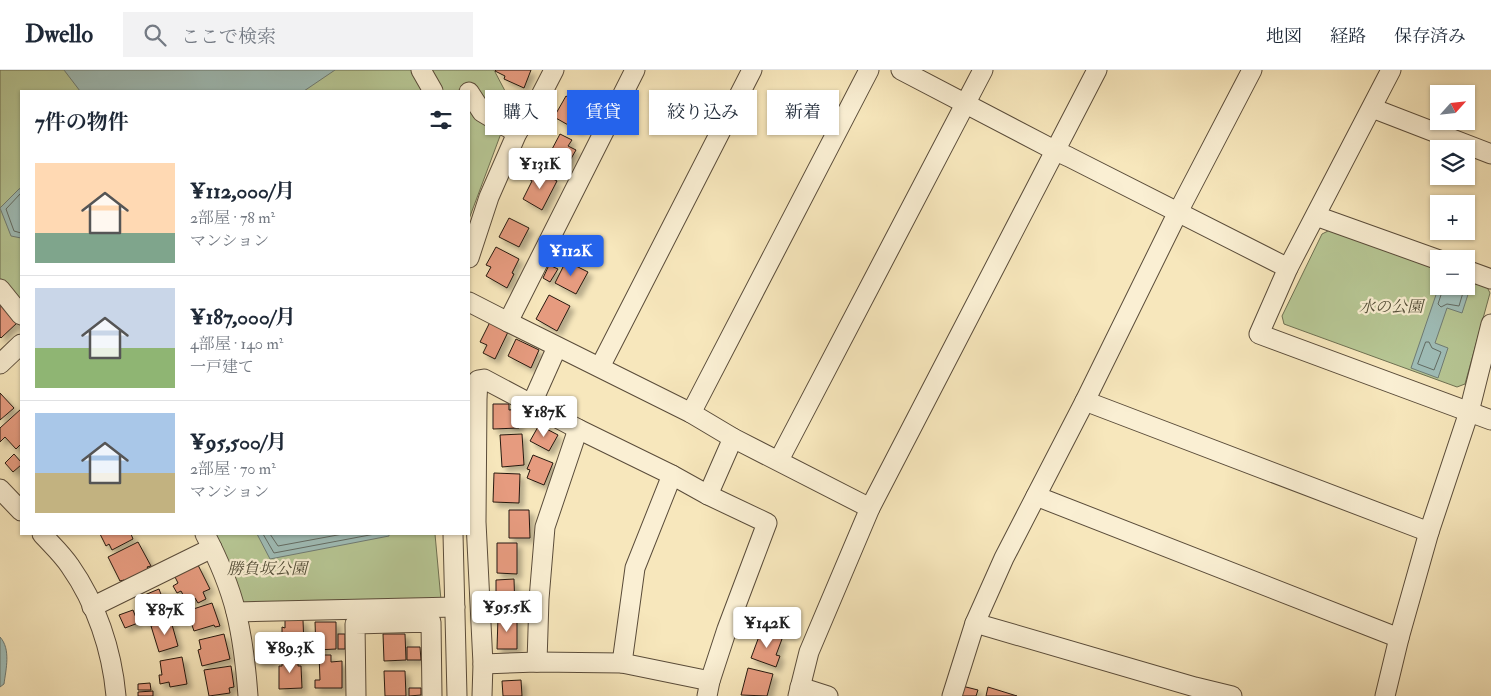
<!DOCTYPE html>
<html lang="ja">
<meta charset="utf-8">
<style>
body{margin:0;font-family:"IM FELL Double Pica","Noto Serif JP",serif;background:#f2f2f3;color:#1f2937;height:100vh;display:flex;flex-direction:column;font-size:19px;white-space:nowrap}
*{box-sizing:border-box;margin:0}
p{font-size:16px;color:#747a83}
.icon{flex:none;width:28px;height:28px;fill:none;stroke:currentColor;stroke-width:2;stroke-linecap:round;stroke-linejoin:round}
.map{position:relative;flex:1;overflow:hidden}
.drawer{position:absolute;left:20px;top:20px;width:450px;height:445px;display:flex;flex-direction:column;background:#fff;border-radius:0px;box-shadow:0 1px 4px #0004}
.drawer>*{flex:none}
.top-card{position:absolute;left:485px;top:20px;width:475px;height:45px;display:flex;gap:10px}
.needle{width:32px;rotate:63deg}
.tools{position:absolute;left:1430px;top:15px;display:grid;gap:10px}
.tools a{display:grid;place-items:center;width:45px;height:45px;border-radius:0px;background:#fff;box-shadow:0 1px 4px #0004;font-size:25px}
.price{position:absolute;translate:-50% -42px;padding:0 11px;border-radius:5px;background:#fff;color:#222;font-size:16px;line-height:32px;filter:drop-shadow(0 1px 2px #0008)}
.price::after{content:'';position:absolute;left:50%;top:30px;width:15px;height:11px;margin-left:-8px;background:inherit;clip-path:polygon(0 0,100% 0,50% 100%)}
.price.current{background:#2563eb;color:#fff}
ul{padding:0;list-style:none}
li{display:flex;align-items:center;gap:15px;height:125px;padding:0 15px}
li+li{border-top:1px solid #e0e1e3}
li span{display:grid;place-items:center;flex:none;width:140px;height:100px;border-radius:0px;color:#555}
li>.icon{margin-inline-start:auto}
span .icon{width:60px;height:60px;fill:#fffc;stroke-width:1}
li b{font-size:21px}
h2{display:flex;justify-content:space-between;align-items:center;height:60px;padding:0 15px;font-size:21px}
.pill{padding:0 18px;border-radius:0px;background:#fff;box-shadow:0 1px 4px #0004;font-size:18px;line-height:45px}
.pill.current{background:#2563eb;color:#fff}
header{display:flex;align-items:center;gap:30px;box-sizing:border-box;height:70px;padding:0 25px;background:#fff;border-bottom:1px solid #e0e1e3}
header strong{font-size:24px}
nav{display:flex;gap:28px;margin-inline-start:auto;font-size:18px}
.search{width:350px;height:45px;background:#f2f2f3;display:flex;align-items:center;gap:12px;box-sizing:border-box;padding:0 18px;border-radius:0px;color:#747a83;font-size:19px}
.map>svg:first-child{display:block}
.green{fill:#b7c795;stroke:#6e7052}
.water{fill:#9fbeb9;stroke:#6f7c75}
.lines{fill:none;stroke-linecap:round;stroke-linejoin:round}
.shore{stroke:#626c64;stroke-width:1}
.building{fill:#e69b7f;stroke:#26190f;filter:url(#shadow)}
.minor-casing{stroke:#5a4c3a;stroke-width:21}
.minor{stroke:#faefd3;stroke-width:19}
.labels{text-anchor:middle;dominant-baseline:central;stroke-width:4.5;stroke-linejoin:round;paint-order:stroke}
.park-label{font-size:16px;font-style:italic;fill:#524d37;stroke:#faefd3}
</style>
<header>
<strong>Dwello</strong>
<div class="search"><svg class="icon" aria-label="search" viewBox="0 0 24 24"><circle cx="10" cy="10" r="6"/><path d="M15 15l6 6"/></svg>ここで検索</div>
<nav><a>地図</a><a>経路</a><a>保存済み</a></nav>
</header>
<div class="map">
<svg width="1491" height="626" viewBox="0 0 1491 626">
<defs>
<filter id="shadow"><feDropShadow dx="4.5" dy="4.5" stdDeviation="2.5" flood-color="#0004"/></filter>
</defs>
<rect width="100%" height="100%" fill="#f7e7bc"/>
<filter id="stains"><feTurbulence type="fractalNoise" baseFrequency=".004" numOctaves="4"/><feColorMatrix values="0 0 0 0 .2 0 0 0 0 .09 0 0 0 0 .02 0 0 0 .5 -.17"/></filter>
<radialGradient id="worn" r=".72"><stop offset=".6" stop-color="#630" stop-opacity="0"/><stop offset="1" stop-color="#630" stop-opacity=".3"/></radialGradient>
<!-- green -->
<g class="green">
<path d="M0,0H494L514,38L500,66L469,149V21H21V236L0,209Z"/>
<path d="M1330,160L1439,198V216H1466V208L1486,215L1490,223L1465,314L1457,317L1284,254L1282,246L1322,164Z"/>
<path d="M213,464H435L441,530L243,535Z"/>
</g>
<!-- water -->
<g class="water">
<path d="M64,0H335L304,21H80Z"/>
<path d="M21,118V168L11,166L0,138L19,119Z"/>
<path d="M1466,210L1472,212L1462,243L1447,238L1435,273L1448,278L1438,308L1411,298L1439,216H1466Z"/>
<path d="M257,464H389V466L270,489Z"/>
<path d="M0,567C11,579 6,599 4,614L0,617Z"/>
</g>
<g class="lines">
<!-- shore -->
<g class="shore">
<path d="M21,123L6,139L14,161L21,163"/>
<path d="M1444,216L1438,234L1441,237L1447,234L1459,236L1465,216"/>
<path d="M1426,272H1429L1432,278L1441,282L1434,300L1418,294Z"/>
<path d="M263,464L274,483L375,464"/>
<path d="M270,464L278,476L343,464"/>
</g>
</g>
<!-- building -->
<g class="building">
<path d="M496,0H531L524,18L504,9L505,6L495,1Z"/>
<path d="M566,26L585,37L581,44L586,47L579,61L554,47Z"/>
<path d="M560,64L572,70L568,76L576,80L564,101L542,89L547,81L550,83Z"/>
<path d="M538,101L557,111L542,140L523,129L532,111L529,109L533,102L537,103Z"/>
<path d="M509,148L529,158L519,177L499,167Z"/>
<path d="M496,177L519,189L512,203L514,204L507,218L486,206L491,197L486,195Z"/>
<path d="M566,191L588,202L576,224L555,213Z"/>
<path d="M549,195L558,199L550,212L543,208Z"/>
<path d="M549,225L570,236L557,261L536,249Z"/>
<path d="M0,233L18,252L1,268L0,267Z"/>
<path d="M490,252L508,262L495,289L483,283L487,275L480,272Z"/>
<path d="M516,269L539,280L531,298L508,286Z"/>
<path d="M0,323L14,338L0,350Z"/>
<path d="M493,334H509V340L519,339V358L493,359Z"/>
<path d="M21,339V374L16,379L5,367L0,372V358Z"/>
<path d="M539,355L558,365L549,381L530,371Z"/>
<path d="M522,364L524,395L502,397L500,365Z"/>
<path d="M14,384L21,392V395L13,402L5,393Z"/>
<path d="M533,385L553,393L544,415L527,408L530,400L527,399Z"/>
<path d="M494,403L520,404L519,433L493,432Z"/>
<path d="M509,440H529L530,468H509Z"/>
<path d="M100,464H131L133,469L112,480L109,474L106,476Z"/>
<path d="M138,472L151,496L147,497L149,500L125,512L124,510L120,511L108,487Z"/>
<path d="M497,473H517V504L497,503Z"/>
<path d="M198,495L210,519L203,522L206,529L198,533L195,528L187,532L181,521L177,523L173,516L178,513L175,507Z"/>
<path d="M514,509L515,542H496V510Z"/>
<path d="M159,519L168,543L143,552L141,546L146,544L144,540L147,539L142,526Z"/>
<path d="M212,533L220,556L215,557L214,555L194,561L187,541Z"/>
<path d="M133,540L138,553L125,558L119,545Z"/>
<path d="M498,547L517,548V579H497Z"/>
<path d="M285,550H303L304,576H282V557L285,558Z"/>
<path d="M171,551L178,576L159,582L151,556Z"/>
<path d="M315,552H336V579L316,580Z"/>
<path d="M761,561L782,569L776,585L780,586L776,597L751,588Z"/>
<path d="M224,564L230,589L202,596L198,580L201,579L199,570Z"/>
<rect x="338" y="564" width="7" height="15"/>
<path d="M383,564H405L406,590L384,591Z"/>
<rect x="256" y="575" width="14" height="7"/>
<path d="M407,577H420L421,590H407Z"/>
<path d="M271,584L272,592H257V585Z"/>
<path d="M319,585H331V592L342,591V618H315V610H320Z"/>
<path d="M289,586H298V596H301L302,618L279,619V596H282V589H289Z"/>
<path d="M182,587L187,614L170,617L169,612L160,614L159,605H162L160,591Z"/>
<path d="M231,596L234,617L229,618L230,623L209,626L204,600Z"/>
<path d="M748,598L773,604L767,626L741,625Z"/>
<path d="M384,601H405L406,626H385Z"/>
<path d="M521,610L522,626H503L502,611Z"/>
<path d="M150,613L151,620H138V614Z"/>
<path d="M962,616L978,620L976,626H959Z"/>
<path d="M988,617L1017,626H986Z"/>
<path d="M409,618H421V625L409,626Z"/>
<path d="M153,621V626H138V622Z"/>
</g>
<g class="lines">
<defs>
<g id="minor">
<path d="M421,0L433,21"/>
<path d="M635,0L508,252L691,343L733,368L870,438"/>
<path d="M901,0L1056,81L1069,87L1288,198"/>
<path d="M1391,0L1288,198L1259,264L1491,350"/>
<path d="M469,22L482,42L517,63"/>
<path d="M1372,38L1491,84"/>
<path d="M1316,146L1439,190"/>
<path d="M469,188L489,127L517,63L538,31L554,0"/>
<path d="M1466,200L1491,209"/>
<path d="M0,219L21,245"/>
<path d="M469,232L508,252"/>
<path d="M0,294L21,274"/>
<path d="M600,297L752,0"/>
<path d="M1085,331L1429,462"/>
<path d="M532,333L557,277"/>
<path d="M691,343L869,0"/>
<path d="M779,390L983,0"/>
<path d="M0,419L21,441"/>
<path d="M708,425L733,368"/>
<path d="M1036,426L1399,568"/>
<path d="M42,464C51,474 62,484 70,496C96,533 112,580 116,626"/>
<path d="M205,464C217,487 230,518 236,542C243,570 246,598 248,626"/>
<path d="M453,464L457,626"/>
<path d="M92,537L212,478"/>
<path d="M236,542L455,537"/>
<path d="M975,553L1195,617L1232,626"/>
<path d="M537,592L539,529L545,457L578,359"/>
<path d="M622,593L635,498L672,405"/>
<path d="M483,594L537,592L622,593L710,611"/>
<path d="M800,617L828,626"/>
<path d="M356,626L355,554L431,552L432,626"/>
<path d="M482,626L483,594L476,452L477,329L478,310L484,309L578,359L672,405L708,425L767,453L727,559L710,611L707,626"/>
<path d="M798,626L809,582L870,438L1097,0"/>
<path d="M952,626L975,553L1004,488L1085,331L1178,142L1252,0"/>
<path d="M1385,626L1399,568L1429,462L1469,342L1491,254"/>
</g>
</defs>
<!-- minor casing -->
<use href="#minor" class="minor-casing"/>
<!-- minor -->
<use href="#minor" class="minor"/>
</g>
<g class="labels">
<!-- park labels -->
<g class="park-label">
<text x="1391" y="237">水の公園</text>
<text x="267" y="499">勝負坂公園</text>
</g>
</g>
<rect width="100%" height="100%" filter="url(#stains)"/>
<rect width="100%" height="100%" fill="url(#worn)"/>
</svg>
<div class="tools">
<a><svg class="needle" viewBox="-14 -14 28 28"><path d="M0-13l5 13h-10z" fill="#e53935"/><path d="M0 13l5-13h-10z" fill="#747a83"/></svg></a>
<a><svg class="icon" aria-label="layers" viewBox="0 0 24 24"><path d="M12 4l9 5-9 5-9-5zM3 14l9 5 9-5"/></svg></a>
<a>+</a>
<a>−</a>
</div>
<b class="price" style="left:540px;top:120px">¥131K</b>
<b class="price current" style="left:571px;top:207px">¥112K</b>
<b class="price" style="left:544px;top:368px">¥187K</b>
<b class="price" style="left:507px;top:563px">¥95.5K</b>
<b class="price" style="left:165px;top:566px">¥87K</b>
<b class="price" style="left:767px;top:579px">¥142K</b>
<b class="price" style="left:290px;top:604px">¥89.3K</b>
<div class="top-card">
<a class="pill">購入</a>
<a class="pill current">賃貸</a>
<a class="pill">絞り込み</a>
<a class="pill">新着</a>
</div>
<section class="drawer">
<h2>7件の物件<svg class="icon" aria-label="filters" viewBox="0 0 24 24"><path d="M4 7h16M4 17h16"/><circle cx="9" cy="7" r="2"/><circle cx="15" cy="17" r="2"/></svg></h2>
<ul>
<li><span style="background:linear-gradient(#ffd9b3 70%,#7fa58c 0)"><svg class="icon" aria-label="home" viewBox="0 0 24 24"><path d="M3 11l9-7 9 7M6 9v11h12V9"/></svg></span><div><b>¥112,000/月</b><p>2部屋 · 78 m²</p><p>マンション</p></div></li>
<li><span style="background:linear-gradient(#c9d6e8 60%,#8fb573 0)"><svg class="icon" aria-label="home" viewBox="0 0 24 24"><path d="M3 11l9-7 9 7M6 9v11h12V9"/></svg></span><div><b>¥187,000/月</b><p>4部屋 · 140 m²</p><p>一戸建て</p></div></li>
<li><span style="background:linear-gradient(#a9c7e8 60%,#c2b280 0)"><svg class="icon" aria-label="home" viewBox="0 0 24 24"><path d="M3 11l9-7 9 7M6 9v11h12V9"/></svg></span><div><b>¥95,500/月</b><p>2部屋 · 70 m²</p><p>マンション</p></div></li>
</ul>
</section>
</div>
